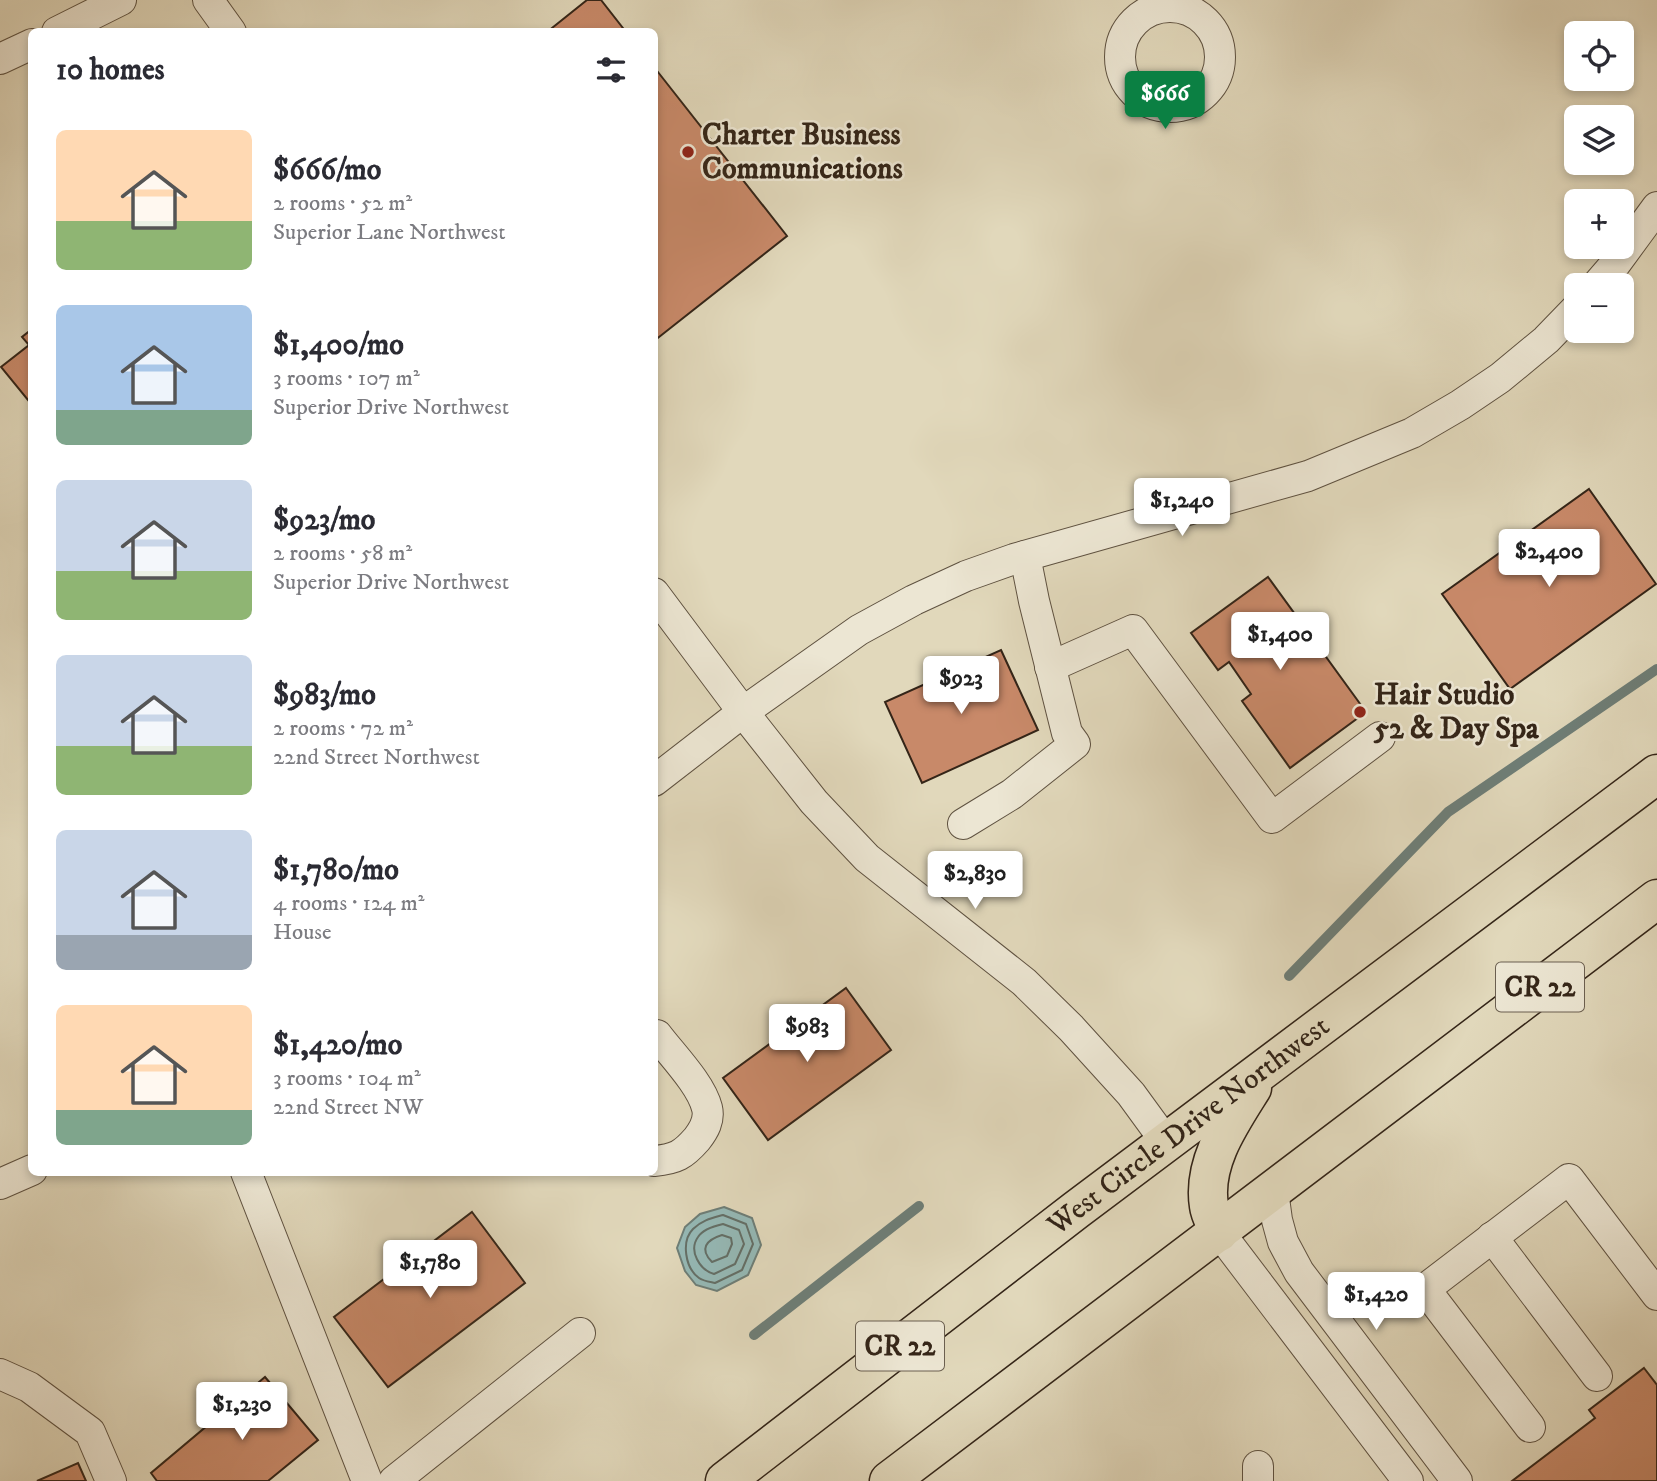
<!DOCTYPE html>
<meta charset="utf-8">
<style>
body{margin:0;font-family:"IM FELL DW Pica",serif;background:#f7f7f7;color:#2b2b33;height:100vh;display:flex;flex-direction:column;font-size:26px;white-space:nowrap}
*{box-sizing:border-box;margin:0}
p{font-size:23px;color:#7c7c81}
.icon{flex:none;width:38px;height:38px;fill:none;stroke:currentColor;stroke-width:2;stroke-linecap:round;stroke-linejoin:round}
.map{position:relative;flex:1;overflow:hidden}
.sheet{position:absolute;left:28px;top:28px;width:630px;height:1148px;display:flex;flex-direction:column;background:#fff;border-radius:10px;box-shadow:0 4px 10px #0003}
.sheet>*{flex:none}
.fabs{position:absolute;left:1564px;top:21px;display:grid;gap:14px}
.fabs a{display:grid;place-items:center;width:70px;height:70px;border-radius:10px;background:#fff;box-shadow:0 4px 10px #0003;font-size:35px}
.price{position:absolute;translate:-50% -60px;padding:0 16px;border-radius:7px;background:#fff;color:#222;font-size:23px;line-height:46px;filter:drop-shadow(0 2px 4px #0008)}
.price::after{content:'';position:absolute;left:50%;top:42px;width:21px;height:16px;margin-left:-10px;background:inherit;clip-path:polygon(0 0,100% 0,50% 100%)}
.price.active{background:#0b8043;color:#fff}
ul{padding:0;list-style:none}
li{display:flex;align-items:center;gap:21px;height:175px;padding:0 28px}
li span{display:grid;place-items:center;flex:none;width:196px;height:140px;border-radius:10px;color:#555}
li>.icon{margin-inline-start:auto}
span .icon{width:84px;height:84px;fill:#fffc;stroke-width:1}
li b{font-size:30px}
h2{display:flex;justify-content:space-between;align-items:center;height:84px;padding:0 28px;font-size:30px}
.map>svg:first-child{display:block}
.water{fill:#95b9b6;stroke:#6e7e77;stroke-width:2}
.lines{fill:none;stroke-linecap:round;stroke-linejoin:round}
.shore{stroke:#646f67;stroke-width:2}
.stream{stroke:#6e7e77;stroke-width:10}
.building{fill:#c88969;stroke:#342518;stroke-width:2}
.minor-casing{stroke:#5f5241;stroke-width:32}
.major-casing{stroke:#342518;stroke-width:41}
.minor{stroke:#ece6d3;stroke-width:30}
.major{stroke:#e1d8bb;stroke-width:38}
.poi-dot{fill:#8f2418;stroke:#ece6d3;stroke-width:2.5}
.labels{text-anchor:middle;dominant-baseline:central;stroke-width:5;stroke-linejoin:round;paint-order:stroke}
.shield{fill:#ece6d3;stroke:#6b5f50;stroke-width:2}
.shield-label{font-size:28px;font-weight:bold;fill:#342518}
.poi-label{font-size:30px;font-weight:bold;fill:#342518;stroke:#ece6d3;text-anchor:start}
.street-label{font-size:30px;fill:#342518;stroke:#ece6d3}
</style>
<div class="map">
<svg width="1657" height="1481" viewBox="0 0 1657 1481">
<rect width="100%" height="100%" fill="#e1d8bb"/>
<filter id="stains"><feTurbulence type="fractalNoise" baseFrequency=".00286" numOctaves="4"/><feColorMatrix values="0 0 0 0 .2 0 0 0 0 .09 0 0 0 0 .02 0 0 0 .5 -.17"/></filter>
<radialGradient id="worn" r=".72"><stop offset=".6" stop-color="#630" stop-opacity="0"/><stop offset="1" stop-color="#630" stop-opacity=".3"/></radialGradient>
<!-- water -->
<path class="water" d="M724,1207L752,1218L761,1245L748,1275L717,1291L696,1285L685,1271L677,1248L685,1227L700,1214Z"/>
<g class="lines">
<!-- shore -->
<g class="shore">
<path d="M723,1215L746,1224L753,1244L742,1270L715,1283C711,1282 703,1281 699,1278C685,1268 681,1241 693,1229C702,1220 712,1218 723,1215Z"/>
<path d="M723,1224L739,1230L744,1244L735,1264L714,1274C700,1270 688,1251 698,1237C703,1229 714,1226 723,1224Z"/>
<path d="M722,1235L731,1238L732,1244L727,1256L712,1262C699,1249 706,1240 722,1235Z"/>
</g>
<!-- stream -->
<g class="stream">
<path d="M1289,976L1448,812L1657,669"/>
<path d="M754,1335L919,1206"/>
</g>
</g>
<!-- building -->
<g class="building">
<path d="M587,0H601L626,32H547Z"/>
<path d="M654,67L787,236L654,341Z"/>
<path d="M32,329V405L1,367L29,345L22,337Z"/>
<path d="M1589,489L1656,584L1510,689L1442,594Z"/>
<path d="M1268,577L1366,712L1290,768L1242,701L1251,694L1229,662L1218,670L1191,633Z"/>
<path d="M1001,650L1038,730L922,783L885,702Z"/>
<path d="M846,988L891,1050L768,1140L723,1078Z"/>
<path d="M472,1212L525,1283L388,1387L334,1317Z"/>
<path d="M1644,1368L1657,1385V1481H1512L1595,1418L1589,1410Z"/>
<path d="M265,1377L318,1440L268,1481H157L151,1473Z"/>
<path d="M78,1463L86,1481H37Z"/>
</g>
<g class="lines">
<defs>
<g id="minor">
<path d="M208,0L231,32"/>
<circle cx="1170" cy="57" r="50"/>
<path d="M57,32L121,0"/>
<path d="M0,59L32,44"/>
<path d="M1597,285L1616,263L1657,207"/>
<path d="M654,593L743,712L814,802L867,858L1024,982L1071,1028L1131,1094L1166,1142"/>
<path d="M1050,667L1133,630L1272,818L1380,737"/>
<path d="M654,781L743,712L859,630L914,600L966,576L1014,559L1308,476L1412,433L1460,405L1500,378L1546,340L1577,308"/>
<path d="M963,824L1012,794L1075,744L1067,733L1034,601L1025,556"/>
<path d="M654,1161C676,1159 683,1155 697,1139C704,1130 710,1120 707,1108C701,1084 672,1055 657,1035"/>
<path d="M246,1172L367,1481"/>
<path d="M0,1184L32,1170"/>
<path d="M1273,1191L1277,1220L1283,1242L1299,1272L1457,1481"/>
<path d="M1219,1232L1408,1481"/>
<path d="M1492,1237L1597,1376"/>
<path d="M0,1374L29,1387L90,1432L111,1481"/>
<path d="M1530,1427L1425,1289L1569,1179L1657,1295"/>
<path d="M394,1481L580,1333"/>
<path d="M1258,1481V1466"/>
</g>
<g id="major">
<path d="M1219,1232C1216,1224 1210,1215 1209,1206C1202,1163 1230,1123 1252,1088"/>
<path id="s1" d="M725,1481L1076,1210L1657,774"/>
<path d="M889,1481L1657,899"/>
</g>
</defs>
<!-- minor casing -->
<use href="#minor" class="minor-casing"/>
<!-- major casing -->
<use href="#major" class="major-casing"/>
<!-- minor -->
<use href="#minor" class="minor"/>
<!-- major -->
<use href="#major" class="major"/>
</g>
<!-- markers -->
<g class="poi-dot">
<circle cx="688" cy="152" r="7"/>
<circle cx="1360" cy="712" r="7"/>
</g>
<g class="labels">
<!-- shield labels -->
<g class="shield">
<rect x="1496" y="962.5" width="88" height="49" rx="5"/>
<rect x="856" y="1321.5" width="88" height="49" rx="5"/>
</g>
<g class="shield-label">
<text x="1540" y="987">CR 22</text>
<text x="900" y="1346">CR 22</text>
</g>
<!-- poi labels -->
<g class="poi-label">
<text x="702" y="135">Charter Business<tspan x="702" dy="34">Communications</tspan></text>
<text x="1374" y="695">Hair Studio<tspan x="1374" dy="34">52 &amp; Day Spa</tspan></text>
</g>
<!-- street labels -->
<g class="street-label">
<text stroke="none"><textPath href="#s1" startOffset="584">West Circle Drive Northwest</textPath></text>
</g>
</g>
<rect width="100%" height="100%" filter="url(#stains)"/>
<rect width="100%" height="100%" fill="url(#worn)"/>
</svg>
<div class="fabs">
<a><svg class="icon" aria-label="locate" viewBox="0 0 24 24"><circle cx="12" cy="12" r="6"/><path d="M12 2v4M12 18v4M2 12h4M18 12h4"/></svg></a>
<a><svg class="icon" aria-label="layers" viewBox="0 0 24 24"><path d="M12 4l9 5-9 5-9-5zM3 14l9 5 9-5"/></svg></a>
<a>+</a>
<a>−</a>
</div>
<b class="price active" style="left:1165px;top:131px">$666</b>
<b class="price" style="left:1182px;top:538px">$1,240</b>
<b class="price" style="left:1549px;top:589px">$2,400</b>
<b class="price" style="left:1280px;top:672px">$1,400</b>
<b class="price" style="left:961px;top:716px">$923</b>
<b class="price" style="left:975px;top:911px">$2,830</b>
<b class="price" style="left:807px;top:1064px">$983</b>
<b class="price" style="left:430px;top:1300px">$1,780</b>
<b class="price" style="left:1376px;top:1332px">$1,420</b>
<b class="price" style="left:242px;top:1442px">$1,230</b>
<section class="sheet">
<h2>10 homes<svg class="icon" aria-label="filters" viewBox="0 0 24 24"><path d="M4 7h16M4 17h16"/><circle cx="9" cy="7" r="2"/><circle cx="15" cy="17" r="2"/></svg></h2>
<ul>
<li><span style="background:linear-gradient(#ffd9b3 65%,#8fb573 0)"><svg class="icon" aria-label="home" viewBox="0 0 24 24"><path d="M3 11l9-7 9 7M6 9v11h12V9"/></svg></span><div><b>$666/mo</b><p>2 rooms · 52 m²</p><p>Superior Lane Northwest</p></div></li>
<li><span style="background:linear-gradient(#a9c7e8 75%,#7fa58c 0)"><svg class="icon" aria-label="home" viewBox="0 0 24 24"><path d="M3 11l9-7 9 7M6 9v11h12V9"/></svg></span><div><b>$1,400/mo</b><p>3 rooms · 107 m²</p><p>Superior Drive Northwest</p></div></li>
<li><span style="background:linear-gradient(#c9d6e8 65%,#8fb573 0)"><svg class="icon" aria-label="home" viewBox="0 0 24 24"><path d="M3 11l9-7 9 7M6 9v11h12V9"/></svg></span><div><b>$923/mo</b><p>2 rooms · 58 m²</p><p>Superior Drive Northwest</p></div></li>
<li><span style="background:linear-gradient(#c9d6e8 65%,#8fb573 0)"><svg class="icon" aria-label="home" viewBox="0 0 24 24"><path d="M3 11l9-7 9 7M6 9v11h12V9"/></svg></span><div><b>$983/mo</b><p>2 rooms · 72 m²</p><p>22nd Street Northwest</p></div></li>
<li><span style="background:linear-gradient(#c9d6e8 75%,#9aa5b1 0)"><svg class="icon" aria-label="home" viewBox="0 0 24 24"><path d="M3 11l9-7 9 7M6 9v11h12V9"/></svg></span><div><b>$1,780/mo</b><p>4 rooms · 124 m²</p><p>House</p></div></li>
<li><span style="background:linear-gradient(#ffd9b3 75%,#7fa58c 0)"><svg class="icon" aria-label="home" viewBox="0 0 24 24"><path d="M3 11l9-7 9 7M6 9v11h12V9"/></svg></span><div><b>$1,420/mo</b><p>3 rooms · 104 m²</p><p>22nd Street NW</p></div></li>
</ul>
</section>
</div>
